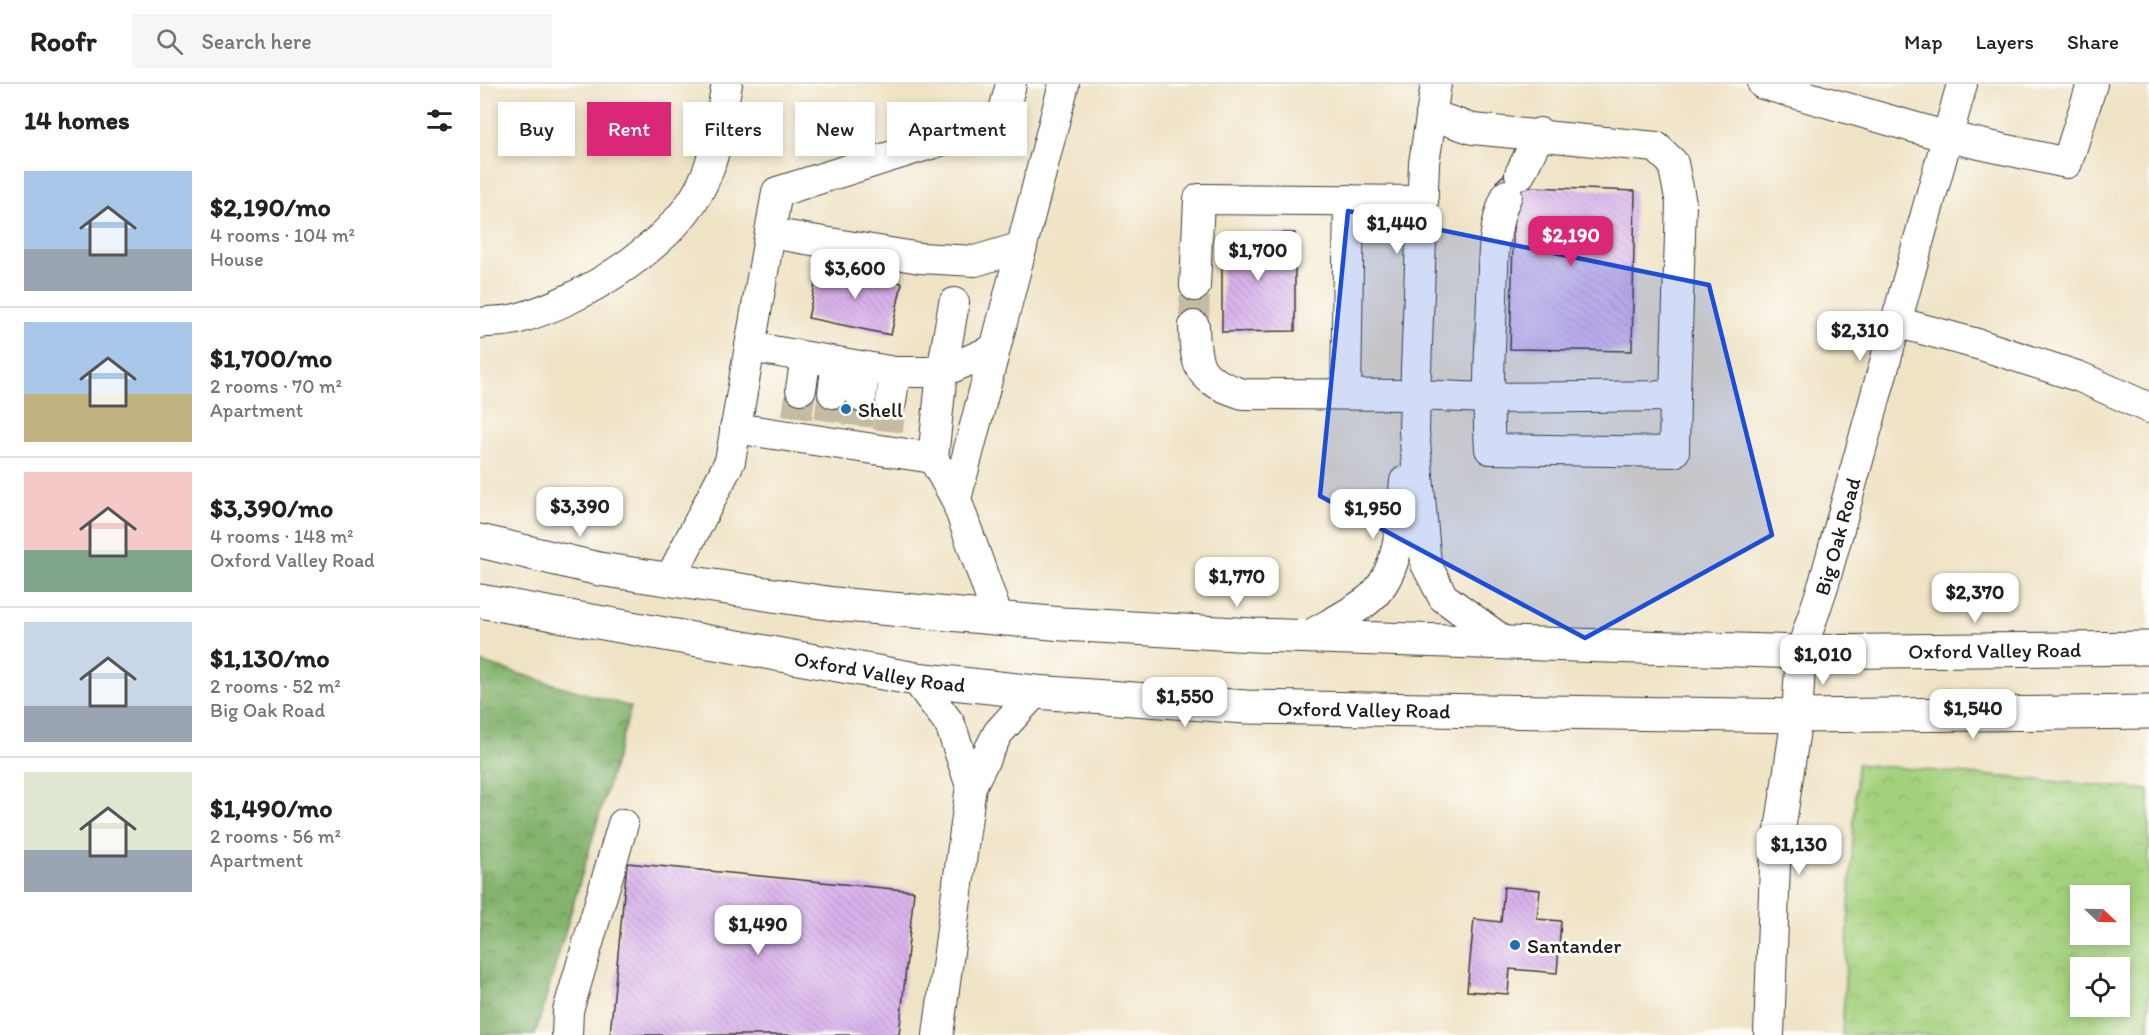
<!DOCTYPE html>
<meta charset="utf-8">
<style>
body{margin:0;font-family:Itim,sans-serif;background:#f6f6f6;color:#222;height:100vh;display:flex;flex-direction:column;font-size:22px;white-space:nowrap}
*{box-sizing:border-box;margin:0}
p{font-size:20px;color:#767676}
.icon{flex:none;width:33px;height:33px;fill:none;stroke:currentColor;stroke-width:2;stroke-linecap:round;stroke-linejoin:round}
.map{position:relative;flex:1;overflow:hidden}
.sheet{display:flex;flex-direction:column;background:#fff;width:480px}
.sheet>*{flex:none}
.banner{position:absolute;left:18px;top:18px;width:570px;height:54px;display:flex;gap:12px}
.needle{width:39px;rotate:112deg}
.fabs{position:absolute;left:1590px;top:801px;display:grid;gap:12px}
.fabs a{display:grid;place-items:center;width:60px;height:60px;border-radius:0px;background:#fff;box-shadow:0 3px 9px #0003;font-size:30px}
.price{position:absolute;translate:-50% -51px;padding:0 14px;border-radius:12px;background:#fff;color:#222;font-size:20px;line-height:39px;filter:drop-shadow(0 2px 3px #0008)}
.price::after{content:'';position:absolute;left:50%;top:36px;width:18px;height:14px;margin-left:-9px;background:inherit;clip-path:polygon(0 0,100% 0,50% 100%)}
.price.current{background:#db2777;color:#fff}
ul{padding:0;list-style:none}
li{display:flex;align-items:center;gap:18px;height:150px;padding:0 24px}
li+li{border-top:2px solid #e0e0e0}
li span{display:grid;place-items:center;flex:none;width:168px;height:120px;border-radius:0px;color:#555}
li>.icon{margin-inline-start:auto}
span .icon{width:72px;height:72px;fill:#fffc;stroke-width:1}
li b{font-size:26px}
h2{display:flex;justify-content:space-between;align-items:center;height:72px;padding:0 24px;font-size:26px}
.chip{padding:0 21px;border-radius:0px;background:#fff;box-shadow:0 3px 9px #0003;font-size:21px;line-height:54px}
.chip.current{background:#db2777;color:#fff}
header{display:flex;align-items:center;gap:36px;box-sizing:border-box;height:84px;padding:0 30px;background:#fff;border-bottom:2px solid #e0e0e0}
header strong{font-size:28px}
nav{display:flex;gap:33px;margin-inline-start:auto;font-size:21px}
.search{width:420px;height:54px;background:#f6f6f6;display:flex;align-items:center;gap:15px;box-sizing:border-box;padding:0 21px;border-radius:0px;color:#767676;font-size:22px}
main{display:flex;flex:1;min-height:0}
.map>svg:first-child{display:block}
.forest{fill:url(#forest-crowns);stroke:#506844;stroke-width:1.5}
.park{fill:url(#park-crowns);stroke:#60764d;stroke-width:1.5;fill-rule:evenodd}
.building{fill:url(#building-back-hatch)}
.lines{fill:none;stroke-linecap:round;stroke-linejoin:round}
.minor-tunnel{stroke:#c5bba3;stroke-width:30;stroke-dasharray:30 15;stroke-linecap:butt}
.minor-casing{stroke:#3c3a35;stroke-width:32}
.major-casing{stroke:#3c3a35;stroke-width:35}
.minor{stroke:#fff;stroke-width:30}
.major{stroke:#fff;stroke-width:33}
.marked{fill:#1d4ed8;fill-opacity:0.2;stroke:#1d4ed8;stroke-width:4.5;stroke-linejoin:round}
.poi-dot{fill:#1f6fb2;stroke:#fdfcf7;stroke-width:2}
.labels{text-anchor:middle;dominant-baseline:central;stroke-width:6;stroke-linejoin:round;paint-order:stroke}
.poi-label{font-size:21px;fill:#1c1c1c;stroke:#fdfcf7;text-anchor:start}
.street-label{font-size:21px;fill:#1c1c1c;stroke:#fdfcf7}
</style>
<header>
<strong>Roofr</strong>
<div class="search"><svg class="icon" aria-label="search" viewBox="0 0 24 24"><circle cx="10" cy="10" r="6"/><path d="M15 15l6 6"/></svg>Search here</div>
<nav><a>Map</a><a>Layers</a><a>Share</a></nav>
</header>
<main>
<section class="sheet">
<h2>14 homes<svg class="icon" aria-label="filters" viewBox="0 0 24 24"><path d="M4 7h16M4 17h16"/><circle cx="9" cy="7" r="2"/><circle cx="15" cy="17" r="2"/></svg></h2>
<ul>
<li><span style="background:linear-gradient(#a9c7e8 65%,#9aa5b1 0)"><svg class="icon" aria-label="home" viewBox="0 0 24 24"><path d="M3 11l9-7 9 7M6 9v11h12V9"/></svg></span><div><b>$2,190/mo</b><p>4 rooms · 104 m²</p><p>House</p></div></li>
<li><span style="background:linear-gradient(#a9c7e8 60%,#c2b280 0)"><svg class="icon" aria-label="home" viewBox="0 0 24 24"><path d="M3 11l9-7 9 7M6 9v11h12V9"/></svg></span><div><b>$1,700/mo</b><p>2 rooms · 70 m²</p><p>Apartment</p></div></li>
<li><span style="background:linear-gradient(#f6c9c9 65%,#7fa58c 0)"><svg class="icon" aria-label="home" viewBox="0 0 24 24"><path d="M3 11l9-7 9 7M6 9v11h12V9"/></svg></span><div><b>$3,390/mo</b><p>4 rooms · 148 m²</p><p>Oxford Valley Road</p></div></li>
<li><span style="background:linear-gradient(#c9d6e8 70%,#9aa5b1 0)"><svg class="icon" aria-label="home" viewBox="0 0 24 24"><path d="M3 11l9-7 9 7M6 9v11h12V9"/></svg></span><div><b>$1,130/mo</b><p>2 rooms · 52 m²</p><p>Big Oak Road</p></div></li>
<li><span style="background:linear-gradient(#dfe7d0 65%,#9aa5b1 0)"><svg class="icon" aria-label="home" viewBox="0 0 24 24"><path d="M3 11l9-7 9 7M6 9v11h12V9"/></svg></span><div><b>$1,490/mo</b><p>2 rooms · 56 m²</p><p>Apartment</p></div></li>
</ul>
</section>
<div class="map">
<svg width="1669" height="951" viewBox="0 0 1669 951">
<defs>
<pattern id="forest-crowns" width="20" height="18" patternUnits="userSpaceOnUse" patternTransform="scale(1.5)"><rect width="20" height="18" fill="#83b36d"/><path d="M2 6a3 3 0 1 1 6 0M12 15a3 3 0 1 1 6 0" fill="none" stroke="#6a9159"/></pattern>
<pattern id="park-crowns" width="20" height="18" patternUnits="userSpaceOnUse" patternTransform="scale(1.5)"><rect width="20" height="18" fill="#a4d17e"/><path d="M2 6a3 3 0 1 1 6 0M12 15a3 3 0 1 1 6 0" fill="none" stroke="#8db36c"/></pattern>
<pattern id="building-back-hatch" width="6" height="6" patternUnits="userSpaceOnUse" patternTransform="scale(1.5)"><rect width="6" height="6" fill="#d8b1eb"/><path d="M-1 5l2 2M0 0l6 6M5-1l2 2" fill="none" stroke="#b998c9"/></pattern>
</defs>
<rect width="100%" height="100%" fill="#fdfcf7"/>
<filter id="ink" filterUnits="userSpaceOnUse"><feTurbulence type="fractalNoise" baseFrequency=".0167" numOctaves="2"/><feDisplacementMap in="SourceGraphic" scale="12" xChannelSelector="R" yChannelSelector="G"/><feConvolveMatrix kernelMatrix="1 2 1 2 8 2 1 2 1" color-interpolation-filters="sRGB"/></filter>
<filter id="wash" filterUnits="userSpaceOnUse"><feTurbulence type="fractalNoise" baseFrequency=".008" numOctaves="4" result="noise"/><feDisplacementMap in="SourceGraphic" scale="24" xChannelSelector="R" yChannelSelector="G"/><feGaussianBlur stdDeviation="1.35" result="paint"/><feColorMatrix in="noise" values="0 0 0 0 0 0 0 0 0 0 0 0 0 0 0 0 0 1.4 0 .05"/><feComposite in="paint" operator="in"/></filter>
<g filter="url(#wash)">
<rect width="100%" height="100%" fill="#efe3c5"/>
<!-- forest -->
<path class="forest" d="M0,578L151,623L55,951H0Z"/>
<!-- park -->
<path class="park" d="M1377,680L1669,706V951H1362ZM1600,812H1640V850H1600ZM1600,884H1640V922H1600Z"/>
<g id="blocks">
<!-- building -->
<g class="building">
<path d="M1033,83L1051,103L1155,107L1152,267L1030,265L1034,120L1016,98Z"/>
<path d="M815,149V247L742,248V150Z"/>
<path d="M339,182L422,199L411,251L328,234Z"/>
<path d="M147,779L434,807L419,951H130Z"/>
<path d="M1024,803L1060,806L1057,835L1081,837L1077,889L1030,885L1028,910L987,907L994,835L1021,838Z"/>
</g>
</g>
</g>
<g filter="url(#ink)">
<use href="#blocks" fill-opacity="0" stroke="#3c3a35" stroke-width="1.5"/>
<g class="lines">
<!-- minor-tunnel -->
<g class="minor-tunnel">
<path d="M714,242L715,202"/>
<path d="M317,334L321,305"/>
<path d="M349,337L353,309"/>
<path d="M378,342L381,313"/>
<path d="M408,347L411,318"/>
</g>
<defs>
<g id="minor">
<path d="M956,0L944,79L935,311L934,347L946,480L963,513L1026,559"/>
<path d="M1283,0L1468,53L1587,79L1612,0"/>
<path d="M1040,90L1060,49"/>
<path d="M1027,111C1012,142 1013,183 1012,216C1010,266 1007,315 1010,365L1194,368L1195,312"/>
<path d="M290,149L440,174L495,177L542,163"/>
<path d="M715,202L719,115L943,117"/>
<path d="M1416,238L1501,261L1600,293L1669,324"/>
<path d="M0,239C12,237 25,238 36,235C103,217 202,157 227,89C238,61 241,29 247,0"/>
<path d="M714,242C715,286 720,296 763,310L935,311L1007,314L1195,312L1201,119L1193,79L1176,63L993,45L951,31"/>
<path d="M270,263L415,288H462L515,265"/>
<path d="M321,305L326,273"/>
<path d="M353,309L357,278"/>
<path d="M866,310L869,116"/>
<path d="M381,313L385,283"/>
<path d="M411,318L415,288"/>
<path d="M255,344L453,374L476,415L518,534"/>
<path d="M453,374L462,288L474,219"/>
<path d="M476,415L584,0"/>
<path d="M190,495L250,377L297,108L521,38L531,0"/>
<path d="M827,553C847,541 868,531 887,517C921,491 921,436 925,397"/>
<path d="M436,595L470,640L491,702"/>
<path d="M87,951L88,927L143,740"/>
<path d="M458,951L491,702L518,649L555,608"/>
<path id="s1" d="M1289,951L1295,780L1317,632L1321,568L1344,499L1482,0"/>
</g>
<g id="major">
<path id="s2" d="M0,457L119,485L354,520L583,540L773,551L1321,568L1669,564"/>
<path id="s3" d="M0,517L436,595L555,608L766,623L1317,632L1669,628"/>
</g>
</defs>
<!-- minor casing -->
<use href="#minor" class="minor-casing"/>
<!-- major casing -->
<use href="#major" class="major-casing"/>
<!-- minor -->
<use href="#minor" class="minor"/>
<!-- major -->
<use href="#major" class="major"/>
</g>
</g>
<!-- marked area -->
<path class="marked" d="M868,127L1229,201L1292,451L1105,554L840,412Z"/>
<!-- markers -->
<g class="poi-dot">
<circle cx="366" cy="325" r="6"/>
<circle cx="1035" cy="861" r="6"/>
</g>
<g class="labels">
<!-- poi labels -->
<g class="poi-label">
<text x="378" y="325">Shell</text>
<text x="1047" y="861">Santander</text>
</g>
<!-- street labels -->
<g class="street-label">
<text stroke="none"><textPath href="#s1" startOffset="506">Big Oak Road</textPath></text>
<text stroke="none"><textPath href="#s2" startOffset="1522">Oxford Valley Road</textPath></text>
<text stroke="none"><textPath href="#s3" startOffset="406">Oxford Valley Road</textPath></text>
<text stroke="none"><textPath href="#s3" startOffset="892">Oxford Valley Road</textPath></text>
</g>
</g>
</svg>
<div class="fabs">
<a><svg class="needle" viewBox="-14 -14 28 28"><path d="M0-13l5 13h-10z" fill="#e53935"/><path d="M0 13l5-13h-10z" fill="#767676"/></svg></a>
<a><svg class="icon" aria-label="locate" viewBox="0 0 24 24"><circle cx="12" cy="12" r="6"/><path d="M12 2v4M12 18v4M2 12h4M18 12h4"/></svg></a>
</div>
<b class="price" style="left:917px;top:171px">$1,440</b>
<b class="price current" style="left:1091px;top:183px">$2,190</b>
<b class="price" style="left:778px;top:198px">$1,700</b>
<b class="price" style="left:375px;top:216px">$3,600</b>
<b class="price" style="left:1380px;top:278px">$2,310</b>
<b class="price" style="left:100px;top:454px">$3,390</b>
<b class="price" style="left:893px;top:456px">$1,950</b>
<b class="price" style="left:757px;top:524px">$1,770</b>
<b class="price" style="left:1495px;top:540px">$2,370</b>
<b class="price" style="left:1343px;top:602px">$1,010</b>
<b class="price" style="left:705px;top:644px">$1,550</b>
<b class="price" style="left:1493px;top:656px">$1,540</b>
<b class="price" style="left:1319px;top:792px">$1,130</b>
<b class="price" style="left:278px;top:872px">$1,490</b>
<div class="banner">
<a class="chip">Buy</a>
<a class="chip current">Rent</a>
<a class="chip">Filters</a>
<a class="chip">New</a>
<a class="chip">Apartment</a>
</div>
</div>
</main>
